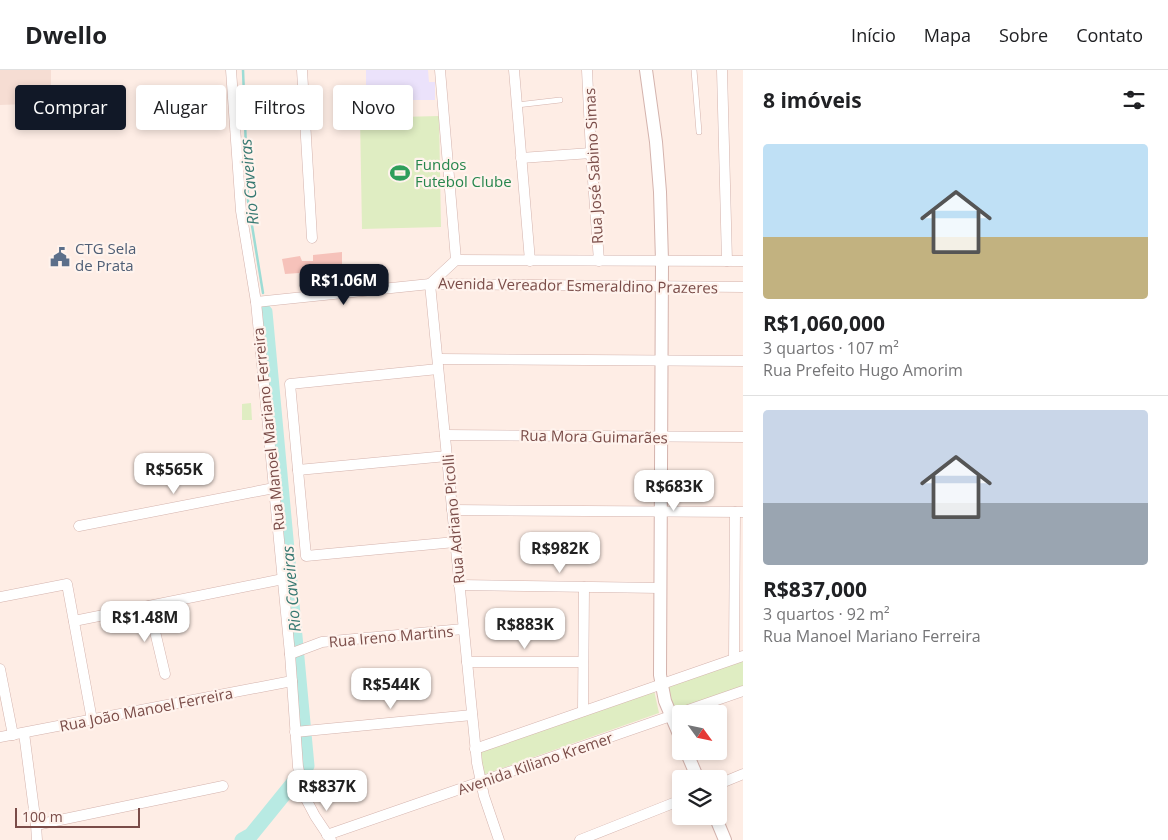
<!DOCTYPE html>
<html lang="pt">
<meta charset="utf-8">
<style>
body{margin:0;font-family:"Open Sans",sans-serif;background:#f6f6f6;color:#202124;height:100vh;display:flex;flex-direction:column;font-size:19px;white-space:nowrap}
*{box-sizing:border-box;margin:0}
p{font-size:16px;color:#757577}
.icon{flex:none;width:28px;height:28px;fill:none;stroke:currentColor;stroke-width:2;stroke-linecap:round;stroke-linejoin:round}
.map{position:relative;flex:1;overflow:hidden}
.drawer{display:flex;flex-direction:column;background:#fff;width:425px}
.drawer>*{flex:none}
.guide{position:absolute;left:15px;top:15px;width:475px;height:45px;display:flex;gap:10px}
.needle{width:32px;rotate:123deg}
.tools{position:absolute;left:672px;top:635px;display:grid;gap:10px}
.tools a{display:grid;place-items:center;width:55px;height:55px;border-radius:5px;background:#fff;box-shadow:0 2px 8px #0003;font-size:25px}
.scale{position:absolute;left:15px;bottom:12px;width:125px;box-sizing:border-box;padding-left:5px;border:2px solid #7a4c48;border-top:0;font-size:14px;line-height:18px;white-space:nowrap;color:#7a4c48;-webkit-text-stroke:4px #fff3ed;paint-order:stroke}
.price{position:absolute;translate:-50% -42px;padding:0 11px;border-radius:10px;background:#fff;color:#222;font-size:16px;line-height:32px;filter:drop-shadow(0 1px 2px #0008)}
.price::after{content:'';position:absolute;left:50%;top:30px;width:15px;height:11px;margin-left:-8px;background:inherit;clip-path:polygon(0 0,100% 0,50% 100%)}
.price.current{background:#111827;color:#fff}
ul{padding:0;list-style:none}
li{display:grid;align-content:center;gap:10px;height:265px;padding:0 20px}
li+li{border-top:1px solid #e0e0e0}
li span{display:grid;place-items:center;height:155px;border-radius:5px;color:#555}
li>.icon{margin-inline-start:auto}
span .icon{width:90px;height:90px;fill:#fffc;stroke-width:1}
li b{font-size:21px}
h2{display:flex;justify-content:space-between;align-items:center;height:60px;padding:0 20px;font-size:21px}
.pill{padding:0 18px;border-radius:5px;background:#fff;box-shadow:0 2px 8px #0003;font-size:18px;line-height:45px}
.pill.current{background:#111827;color:#fff}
header{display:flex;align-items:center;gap:30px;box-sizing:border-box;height:70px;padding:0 25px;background:#fff;border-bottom:1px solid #e0e0e0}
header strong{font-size:24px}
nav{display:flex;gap:28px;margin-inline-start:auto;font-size:18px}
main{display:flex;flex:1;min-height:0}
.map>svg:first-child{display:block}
.residential{fill:#f6ddd3}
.education{fill:#ebe2fb}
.green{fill:#dfedc2}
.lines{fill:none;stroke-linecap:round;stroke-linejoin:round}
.stream{stroke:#9ddcd5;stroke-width:2.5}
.river{stroke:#b8eae3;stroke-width:15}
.building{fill:#f6c2ba}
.service-casing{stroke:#d4b3ad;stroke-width:6}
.minor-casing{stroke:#d4b3ad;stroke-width:11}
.tertiary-casing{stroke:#d4b3ad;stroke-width:14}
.service{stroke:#fff;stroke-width:5}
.minor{stroke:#fff;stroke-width:10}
.tertiary{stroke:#fff;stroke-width:12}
.labels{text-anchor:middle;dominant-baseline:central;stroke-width:4.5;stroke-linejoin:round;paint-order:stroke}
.leisure-label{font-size:15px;fill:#27864d;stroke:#fff3ed;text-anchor:start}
.street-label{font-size:15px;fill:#7a4c48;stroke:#fff3ed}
.service-label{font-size:15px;fill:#4e5e75;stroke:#fff3ed;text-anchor:start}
.water-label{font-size:16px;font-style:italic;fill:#377972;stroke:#fff3ed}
</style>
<header>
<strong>Dwello</strong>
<nav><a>Início</a><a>Mapa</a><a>Sobre</a><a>Contato</a></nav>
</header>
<main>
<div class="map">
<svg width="743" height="770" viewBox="0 0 743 770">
<rect width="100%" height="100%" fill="#feede5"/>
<!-- residential -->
<path class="residential" d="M0,0H51V33L0,35Z"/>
<!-- education -->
<path class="education" d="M366,0H428L429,12H435V30H366Z"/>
<!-- green -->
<g class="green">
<path d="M439,46L441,157L362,159L360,48Z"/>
<path d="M251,333L252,350H242V334Z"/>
<path d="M743,591V618L675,641L666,617Z"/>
<path d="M654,620L659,643L483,705L480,682Z"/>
</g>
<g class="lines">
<!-- stream -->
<path class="stream" d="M243,0L248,131L263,223"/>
<!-- river -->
<path class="river" d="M242,770L251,765L307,696L265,242"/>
</g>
<!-- building -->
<path class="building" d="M342,182V200L285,204L282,189L300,186L302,191H313V185Z"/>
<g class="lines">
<defs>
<g id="service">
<path d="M694,0L699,62"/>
<path d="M517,35L560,30"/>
</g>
<g id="minor">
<path d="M231,0L241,141L256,232L290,584L298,697L306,729L315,746L331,770"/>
<path d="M302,0L312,168"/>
<path d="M440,0L456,190"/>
<path d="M514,0L530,191"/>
<path d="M587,0L591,83L599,191"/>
<path d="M722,0L727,191"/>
<path d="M521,88L591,83"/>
<path d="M430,214L477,693L484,726L499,770"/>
<path d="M430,214L456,190L743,191"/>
<path d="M256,232L430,214L743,217"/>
<path d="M438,289L743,291"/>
<path d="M438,299L290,314L306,486L455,472"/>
<path d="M445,365L743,367"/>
<path d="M298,400L447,386"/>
<path d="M452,440L743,442"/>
<path d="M79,456L274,418"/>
<path d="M459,515L660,518"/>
<path d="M0,527L67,514L92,650"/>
<path d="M149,536L165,604"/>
<path d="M74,551L283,509"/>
<path d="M290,584L322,572L463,559"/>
<path d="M734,588L735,442"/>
<path d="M467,592H583"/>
<path d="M0,599L13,665"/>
<path d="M583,641L584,517"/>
<path d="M295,662L472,645"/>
<path d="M24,663L36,755L37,770"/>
<path d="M0,667L292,611"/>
<path d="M475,679L743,586"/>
<path d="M719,714L743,704"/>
<path d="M36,755L223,716"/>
<path d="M327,765L743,621"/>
<path d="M580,770L681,730"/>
</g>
<g id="tertiary">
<path d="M646,0L656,72L660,122L662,191L660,605L665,631L681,669"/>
<path d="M686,681L698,709"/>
<path d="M715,746L725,770"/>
</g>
</defs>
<!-- service casing -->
<use href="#service" class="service-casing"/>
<!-- minor casing -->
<use href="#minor" class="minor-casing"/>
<!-- tertiary casing -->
<use href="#tertiary" class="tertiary-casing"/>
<!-- service -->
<use href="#service" class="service"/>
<!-- minor -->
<use href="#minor" class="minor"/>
<!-- tertiary -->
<use href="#tertiary" class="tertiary"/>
</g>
<!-- icons -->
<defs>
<symbol id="stadium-bare" viewBox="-9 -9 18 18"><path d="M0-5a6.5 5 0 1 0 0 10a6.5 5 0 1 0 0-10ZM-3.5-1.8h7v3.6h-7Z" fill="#2e9e5b" stroke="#fff3ed" stroke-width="2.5" paint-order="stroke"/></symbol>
<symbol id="civic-bare" viewBox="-9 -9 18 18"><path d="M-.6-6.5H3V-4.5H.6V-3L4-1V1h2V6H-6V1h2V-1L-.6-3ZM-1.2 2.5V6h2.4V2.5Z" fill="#5c6f8a" stroke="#fff3ed" stroke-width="2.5" paint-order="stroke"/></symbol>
</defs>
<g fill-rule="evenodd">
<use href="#stadium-bare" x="386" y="89" width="28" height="28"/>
<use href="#civic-bare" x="46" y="173" width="28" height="28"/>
</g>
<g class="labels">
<!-- leisure labels -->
<g class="leisure-label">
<text x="415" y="94">Fundos<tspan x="415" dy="17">Futebol Clube</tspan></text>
</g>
<!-- street labels -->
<g class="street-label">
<text transform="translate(593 96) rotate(-93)">Rua José Sabino Simas</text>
<text transform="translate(578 215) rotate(1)">Avenida Vereador Esmeraldino Prazeres</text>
<text transform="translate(268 359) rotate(-96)">Rua Manoel Mariano Ferreira</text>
<text transform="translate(594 366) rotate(1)">Rua Mora Guimarães</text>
<text transform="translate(453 449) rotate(-95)">Rua Adriano Picolli</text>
<text transform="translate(391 566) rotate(-5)">Rua Ireno Martins</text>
<text transform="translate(146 639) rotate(-11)">Rua João Manoel Ferreira</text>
<text transform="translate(535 693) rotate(-19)">Avenida Kiliano Kremer</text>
</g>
<!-- service labels -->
<g class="service-label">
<text x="75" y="178">CTG Sela<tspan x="75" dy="17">de Prata</tspan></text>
</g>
<!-- water labels -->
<g class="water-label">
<text transform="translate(249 112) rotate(-95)">Rio Caveiras</text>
<text transform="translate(291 519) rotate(-95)">Rio Caveiras</text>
</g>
</g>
</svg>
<div class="tools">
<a><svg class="needle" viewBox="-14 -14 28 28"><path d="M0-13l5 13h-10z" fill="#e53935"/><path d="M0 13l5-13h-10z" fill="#757577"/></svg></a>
<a><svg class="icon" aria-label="layers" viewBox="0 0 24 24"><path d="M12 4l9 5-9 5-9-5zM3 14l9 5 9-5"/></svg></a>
</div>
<div class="scale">100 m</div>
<b class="price current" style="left:344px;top:236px">R$1.06M</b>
<b class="price" style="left:174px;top:425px">R$565K</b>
<b class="price" style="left:674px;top:442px">R$683K</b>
<b class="price" style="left:560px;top:504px">R$982K</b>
<b class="price" style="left:145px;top:573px">R$1.48M</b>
<b class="price" style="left:525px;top:580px">R$883K</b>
<b class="price" style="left:391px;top:640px">R$544K</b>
<b class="price" style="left:327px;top:742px">R$837K</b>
<div class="guide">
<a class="pill current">Comprar</a>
<a class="pill">Alugar</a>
<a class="pill">Filtros</a>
<a class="pill">Novo</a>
</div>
</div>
<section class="drawer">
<h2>8 imóveis<svg class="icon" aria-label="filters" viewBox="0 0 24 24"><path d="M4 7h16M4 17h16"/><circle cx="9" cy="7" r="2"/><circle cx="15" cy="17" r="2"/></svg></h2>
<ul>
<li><span style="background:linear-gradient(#bfe0f5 60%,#c2b280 0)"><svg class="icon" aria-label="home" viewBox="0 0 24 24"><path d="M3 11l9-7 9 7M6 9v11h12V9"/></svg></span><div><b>R$1,060,000</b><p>3 quartos · 107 m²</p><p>Rua Prefeito Hugo Amorim</p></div></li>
<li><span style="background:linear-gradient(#c9d6e8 60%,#9aa5b1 0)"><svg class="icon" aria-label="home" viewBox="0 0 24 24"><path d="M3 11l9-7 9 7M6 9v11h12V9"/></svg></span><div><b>R$837,000</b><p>3 quartos · 92 m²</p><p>Rua Manoel Mariano Ferreira</p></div></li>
</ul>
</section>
</main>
